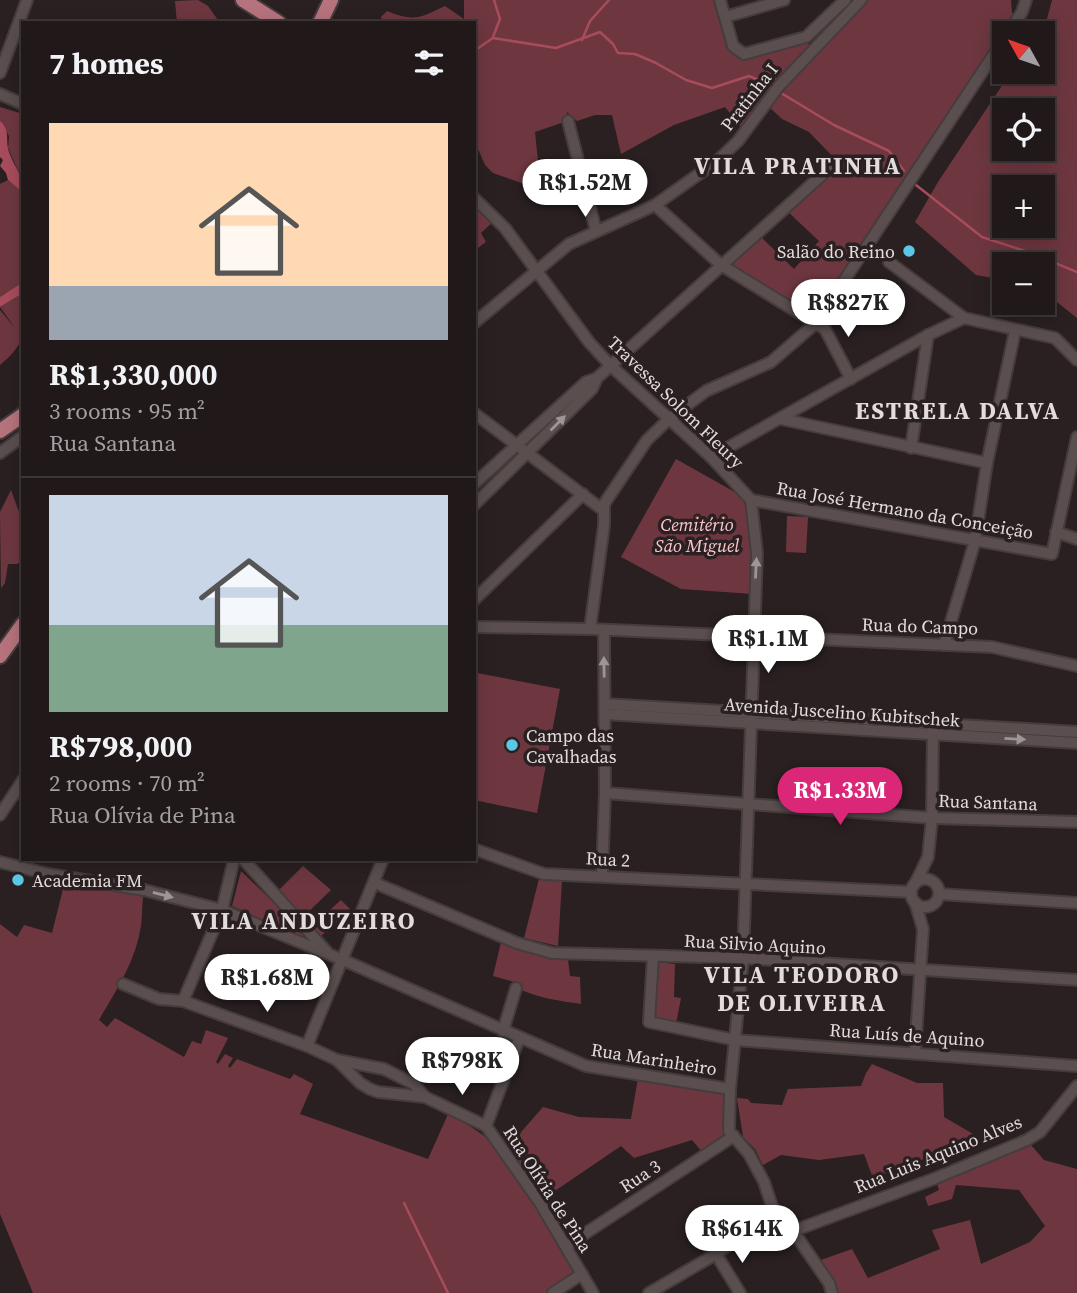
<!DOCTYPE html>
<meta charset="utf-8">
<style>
body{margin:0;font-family:"Source Serif 4",serif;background:#282122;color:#f1f3f6;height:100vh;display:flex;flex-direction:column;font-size:26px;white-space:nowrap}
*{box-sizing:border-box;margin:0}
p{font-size:23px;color:#a2a0a2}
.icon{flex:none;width:38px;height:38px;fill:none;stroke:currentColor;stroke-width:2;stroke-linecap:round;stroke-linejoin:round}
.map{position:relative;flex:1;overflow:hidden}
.panel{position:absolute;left:21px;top:21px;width:455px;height:840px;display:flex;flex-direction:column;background:#201819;border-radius:0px;box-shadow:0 4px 18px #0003,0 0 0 2px #3d3738}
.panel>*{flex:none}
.needle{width:46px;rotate:310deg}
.fabs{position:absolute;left:992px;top:21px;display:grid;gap:14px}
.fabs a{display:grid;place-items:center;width:63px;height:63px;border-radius:0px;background:#201819;box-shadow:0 4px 18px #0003,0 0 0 2px #3d3738;font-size:35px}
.price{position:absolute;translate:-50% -60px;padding:0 16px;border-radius:24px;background:#fff;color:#222;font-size:23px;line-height:46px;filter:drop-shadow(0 2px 4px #0008)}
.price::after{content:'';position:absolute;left:50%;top:42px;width:21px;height:16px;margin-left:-10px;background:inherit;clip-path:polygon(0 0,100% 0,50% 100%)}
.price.selected{background:#db2777;color:#fff}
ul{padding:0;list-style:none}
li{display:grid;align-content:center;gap:14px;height:371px;padding:0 28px}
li+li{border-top:2px solid #3d3738}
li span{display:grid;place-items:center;height:217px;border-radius:0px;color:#555}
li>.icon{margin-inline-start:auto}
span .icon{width:126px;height:126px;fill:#fffc;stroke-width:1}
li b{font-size:30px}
h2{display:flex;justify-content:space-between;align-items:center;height:84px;padding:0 28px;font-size:30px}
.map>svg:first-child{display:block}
.green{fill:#6e3740;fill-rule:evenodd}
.water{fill:#a74c5c}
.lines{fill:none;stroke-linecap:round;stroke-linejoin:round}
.stream{stroke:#a74c5c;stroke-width:2.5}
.minor-casing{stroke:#443c3d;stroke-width:14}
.major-casing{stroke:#443c3d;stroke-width:18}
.minor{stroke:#5a4e4f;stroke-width:10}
.major{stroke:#b6737d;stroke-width:14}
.oneway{fill:#9e9596}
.poi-dot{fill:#5bc7e7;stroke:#2a2021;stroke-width:2.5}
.labels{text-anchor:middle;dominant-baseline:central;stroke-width:7;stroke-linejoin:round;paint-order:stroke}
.street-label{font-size:18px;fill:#e3dcdc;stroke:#2a2021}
.poi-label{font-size:18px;fill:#e3dcdc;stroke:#2a2021;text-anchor:start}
.park-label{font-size:18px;font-style:italic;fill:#fcc8ce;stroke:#2a2021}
.district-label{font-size:24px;font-weight:bold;letter-spacing:2px;fill:#e3dcdc;stroke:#2a2021}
</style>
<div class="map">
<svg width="1077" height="1293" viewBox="0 0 1077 1293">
<rect width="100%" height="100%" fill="#2a2021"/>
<!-- green -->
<g class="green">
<path d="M198,0L208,6L220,23H177L175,1Z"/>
<path d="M464,0H718L730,46L744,55L806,41L813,49L861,0H1011L1012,13L1021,12L889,209L812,316L725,264L759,235L794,269L819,241L786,210L837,161L809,132L782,119L767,105L745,132L725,107L674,125L621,154L612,115H595L577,121L567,112V121L535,132L541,190L493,173L485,165L474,140V23H383L381,17L387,11C414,22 420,18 445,6L464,19Z"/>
<path d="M1052,0H1077V318L1043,291V264H1004V280L976,275L915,222L938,182L1011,72H1043V33H1037L1047,19ZM1004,110H1043V149H1004ZM1043,187V226H1004V187Z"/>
<path d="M0,107L23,114V182L8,148L9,136L0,121Z"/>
<path d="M8,180L23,193V282L0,297V184Z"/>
<path d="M476,204L494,221L481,233L486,242L474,251Z"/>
<path d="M23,293C23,328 30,341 0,365V310L15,328L0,307Z"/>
<path d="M676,459L749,500L755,553L753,594L681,589L621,557Z"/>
<path d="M11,490L23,523V560L17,564H8L5,583L1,588L0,512Z"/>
<path d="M787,516L808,517L806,553L786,552Z"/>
<path d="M477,673L560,689L537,813L474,800V689Z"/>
<path d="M303,866L331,890L302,918L277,892Z"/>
<path d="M241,871L316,943L232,906Z"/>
<path d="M66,877L144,893C141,906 143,919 140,931C134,964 115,992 99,1020L107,1027L115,1018L184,1057L192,1041L201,1044L206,1030L228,1038L216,1062L218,1064L225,1054L233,1058L228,1066L230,1068L237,1059L290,1079L294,1074L313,1084L300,1114L428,1159L449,1112L483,1135L508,1157L580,1275L551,1293H33L0,1214V924L17,937L24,925L52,933Z"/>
<path d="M539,879L562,881L558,946L524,938Z"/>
<path d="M341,900L350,909L320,937L311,927Z"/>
<path d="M501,942L543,956L568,959L570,976L580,977L581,1004C559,1001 541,998 521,990L522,984L493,976Z"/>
<path d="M657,962L675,964L674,997L681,998L676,1024L652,1020Z"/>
<path d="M872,1064L917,1083H943L944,1117L980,1138L873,1178L864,1154L819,1160L781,1155L763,1165L755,1149L743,1137L737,1098L748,1099L751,1103L782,1105L788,1089L861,1086L866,1073Z"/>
<path d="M638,1078L726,1091L729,1137L703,1153L692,1140L634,1158L621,1146L543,1199L508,1147L543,1107L579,1117L631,1119Z"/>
<path d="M1031,1145L1044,1160L1077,1169V1293H836L818,1261L852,1249L868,1278L940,1249L932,1230L970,1220L981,1264L1030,1242L1045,1226L1019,1190L956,1185L952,1199L928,1206L925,1197L939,1190L936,1180Z"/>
</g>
<!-- water -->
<g class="water">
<path d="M0,121C11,131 5,140 9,152C15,168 23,175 23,193L8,180L6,173L0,166L3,160L0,157Z"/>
<path d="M23,282V293L0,307V297Z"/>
</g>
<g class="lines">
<!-- stream -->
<g class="stream">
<path d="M493,37L500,19L494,0"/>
<path d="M582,40L590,21L609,0"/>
<path d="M474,51L493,38L556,48L600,32L613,44L618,53L635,54L656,63L686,80L712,88L749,76L770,85"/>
<path d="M781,93L834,125L889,151L904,171"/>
<path d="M916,185L982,237L1031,253L1077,272"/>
<path d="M404,1203L448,1293"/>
</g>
<defs>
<g id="minor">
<path d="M720,0L733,46L744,54L806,37L845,0"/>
<path d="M725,17L784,0"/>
<path d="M1008,33L1022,12L1026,0"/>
<path d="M0,73L27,0"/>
<path d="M0,94L23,104"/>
<path d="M568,121L596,231"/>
<path d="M474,198L505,228L589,342L610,365L711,457L751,500"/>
<path d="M655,205L721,265L825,329L851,379"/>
<path d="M889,262L964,318L1055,338L1077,360"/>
<path d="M474,323L569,244L655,205L716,162L738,141L779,86L861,0"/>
<path d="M474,413L603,510"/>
<path d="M781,419L987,463"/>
<path d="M911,448L928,335"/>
<path d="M0,453L23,436"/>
<path d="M711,457L928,335L964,318"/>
<path d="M474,484L586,382L597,378L834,164"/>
<path d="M751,500L757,553L743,958L730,1089L729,1131L749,1154L764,1182L774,1212L793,1231L829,1283L832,1293"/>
<path d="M751,500L1052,554L1077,437"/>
<path d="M474,505L592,389L597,378"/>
<path d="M1056,532L1077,539"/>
<path d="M474,600L583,494"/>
<path d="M474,627L590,629L992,647L1077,666"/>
<path d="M590,629L604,525V504L647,440L670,418L706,391L771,362L816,323L1004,39"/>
<path d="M944,645L975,541L987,463L1015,331"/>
<path d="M605,704L1077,732"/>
<path d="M605,714L1077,743"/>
<path d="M605,793L932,818L1077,822"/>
<path d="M0,815L23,780"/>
<path d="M474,849L544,874L911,892"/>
<path d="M243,859L327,952"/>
<path d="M0,862L48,874L144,890L222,910L343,960L586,1066L730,1089"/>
<path d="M602,876L605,793L604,630"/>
<circle cx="925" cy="893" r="14"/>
<path d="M375,883L517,943L552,953L743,958L1077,980"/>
<path d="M915,884L928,857L932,818L933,730"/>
<path d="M939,894L1077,903"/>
<path d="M915,902L923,929L915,1053"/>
<path d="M653,957L649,1022L735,1040L1077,1066"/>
<path d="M123,984L159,999L183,1001L307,1046L337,1060L384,1069L414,1084L425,1097"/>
<path d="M183,1001L222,910L234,859"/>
<path d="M503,1031L516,988"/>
<path d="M307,1046L383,859"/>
<path d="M337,1060L360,1083L370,1089L378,1092L425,1097L486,1126L540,1203L593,1293"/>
<path d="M486,1126L519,1039"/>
<path d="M793,1231L936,1178L1027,1140L1040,1132L1077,1086"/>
<path d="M566,1246L734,1136"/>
<path d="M716,1254L740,1293"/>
<path d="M553,1293L582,1274"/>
<path d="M649,1293L716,1254L774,1212"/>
</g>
<g id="major">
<path d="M243,0L279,23"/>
<path d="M320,23L331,0"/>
<path d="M0,431L23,415"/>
<path d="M0,656L23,624"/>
</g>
</defs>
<!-- minor casing -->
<use href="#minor" class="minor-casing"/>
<!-- major casing -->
<use href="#major" class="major-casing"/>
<!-- minor -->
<use href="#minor" class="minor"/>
<!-- major -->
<use href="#major" class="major"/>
</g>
<!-- one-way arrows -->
<defs><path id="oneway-solid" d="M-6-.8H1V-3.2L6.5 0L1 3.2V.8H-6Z" transform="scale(1.75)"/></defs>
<g class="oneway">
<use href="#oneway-solid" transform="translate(558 423) rotate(-45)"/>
<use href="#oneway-solid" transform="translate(756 568) rotate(-87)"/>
<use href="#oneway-solid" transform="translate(604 667) rotate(-91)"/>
<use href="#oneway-solid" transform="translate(1015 739) rotate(3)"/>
<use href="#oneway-solid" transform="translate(163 895) rotate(14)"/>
</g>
<!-- markers -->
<g class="poi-dot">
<circle cx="909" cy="251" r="7"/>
<circle cx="512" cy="745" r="7"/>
<circle cx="18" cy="880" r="7"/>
</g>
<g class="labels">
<!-- street labels -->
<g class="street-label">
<text transform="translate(749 97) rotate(-52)">Pratinha I</text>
<text transform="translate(676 402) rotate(44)">Travessa Solom Fleury</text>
<text transform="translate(905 510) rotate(10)">Rua José Hermano da Conceição</text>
<text transform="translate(920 626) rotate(2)">Rua do Campo</text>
<text transform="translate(842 712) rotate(4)">Avenida Juscelino Kubitschek</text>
<text transform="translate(988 802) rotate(2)">Rua Santana</text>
<text transform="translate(608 859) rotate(3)">Rua 2</text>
<text transform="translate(755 944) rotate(3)">Rua Silvio Aquino</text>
<text transform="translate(907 1035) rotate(4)">Rua Luís de Aquino</text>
<text transform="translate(654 1059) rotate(9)">Rua Marinheiro</text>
<text transform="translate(938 1154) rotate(-22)">Rua Luis Aquino Alves</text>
<text transform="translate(640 1176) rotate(-33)">Rua 3</text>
<text transform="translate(548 1189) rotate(57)">Rua Olívia de Pina</text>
</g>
<!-- poi labels -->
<g class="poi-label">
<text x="895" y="251" text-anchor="end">Salão do Reino</text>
<text x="526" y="735">Campo das<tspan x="526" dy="21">Cavalhadas</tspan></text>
<text x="32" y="880">Academia FM</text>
</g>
<!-- park labels -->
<g class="park-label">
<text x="697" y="524">Cemitério<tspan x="697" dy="21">São Miguel</tspan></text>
</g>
<!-- district labels -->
<g class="district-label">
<text x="798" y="165">VILA PRATINHA</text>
<text x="958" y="410">ESTRELA DALVA</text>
<text x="304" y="920">VILA ANDUZEIRO</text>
<text x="802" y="974">VILA TEODORO<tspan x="802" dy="28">DE OLIVEIRA</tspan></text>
</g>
</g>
</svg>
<div class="fabs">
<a><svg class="needle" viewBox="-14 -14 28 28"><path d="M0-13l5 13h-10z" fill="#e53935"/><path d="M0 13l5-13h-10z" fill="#a2a0a2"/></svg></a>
<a><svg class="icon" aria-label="locate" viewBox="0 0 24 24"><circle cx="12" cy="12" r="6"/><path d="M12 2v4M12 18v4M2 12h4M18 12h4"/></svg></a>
<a>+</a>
<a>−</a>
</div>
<b class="price" style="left:585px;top:219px">R$1.52M</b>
<b class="price" style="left:848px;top:339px">R$827K</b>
<b class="price" style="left:768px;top:675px">R$1.1M</b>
<b class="price selected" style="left:840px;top:827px">R$1.33M</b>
<b class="price" style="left:267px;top:1014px">R$1.68M</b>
<b class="price" style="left:462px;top:1097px">R$798K</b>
<b class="price" style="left:742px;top:1265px">R$614K</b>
<section class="panel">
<h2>7 homes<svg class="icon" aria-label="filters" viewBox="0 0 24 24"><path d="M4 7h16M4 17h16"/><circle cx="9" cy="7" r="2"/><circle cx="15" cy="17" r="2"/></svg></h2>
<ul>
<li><span style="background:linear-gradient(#ffd9b3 75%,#9aa5b1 0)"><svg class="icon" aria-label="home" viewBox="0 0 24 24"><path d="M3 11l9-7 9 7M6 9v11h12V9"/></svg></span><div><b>R$1,330,000</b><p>3 rooms · 95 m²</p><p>Rua Santana</p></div></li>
<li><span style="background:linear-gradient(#c9d6e8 60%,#7fa58c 0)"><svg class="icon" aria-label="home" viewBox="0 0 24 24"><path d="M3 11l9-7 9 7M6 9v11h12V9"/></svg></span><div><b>R$798,000</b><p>2 rooms · 70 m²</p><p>Rua Olívia de Pina</p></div></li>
</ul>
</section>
</div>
